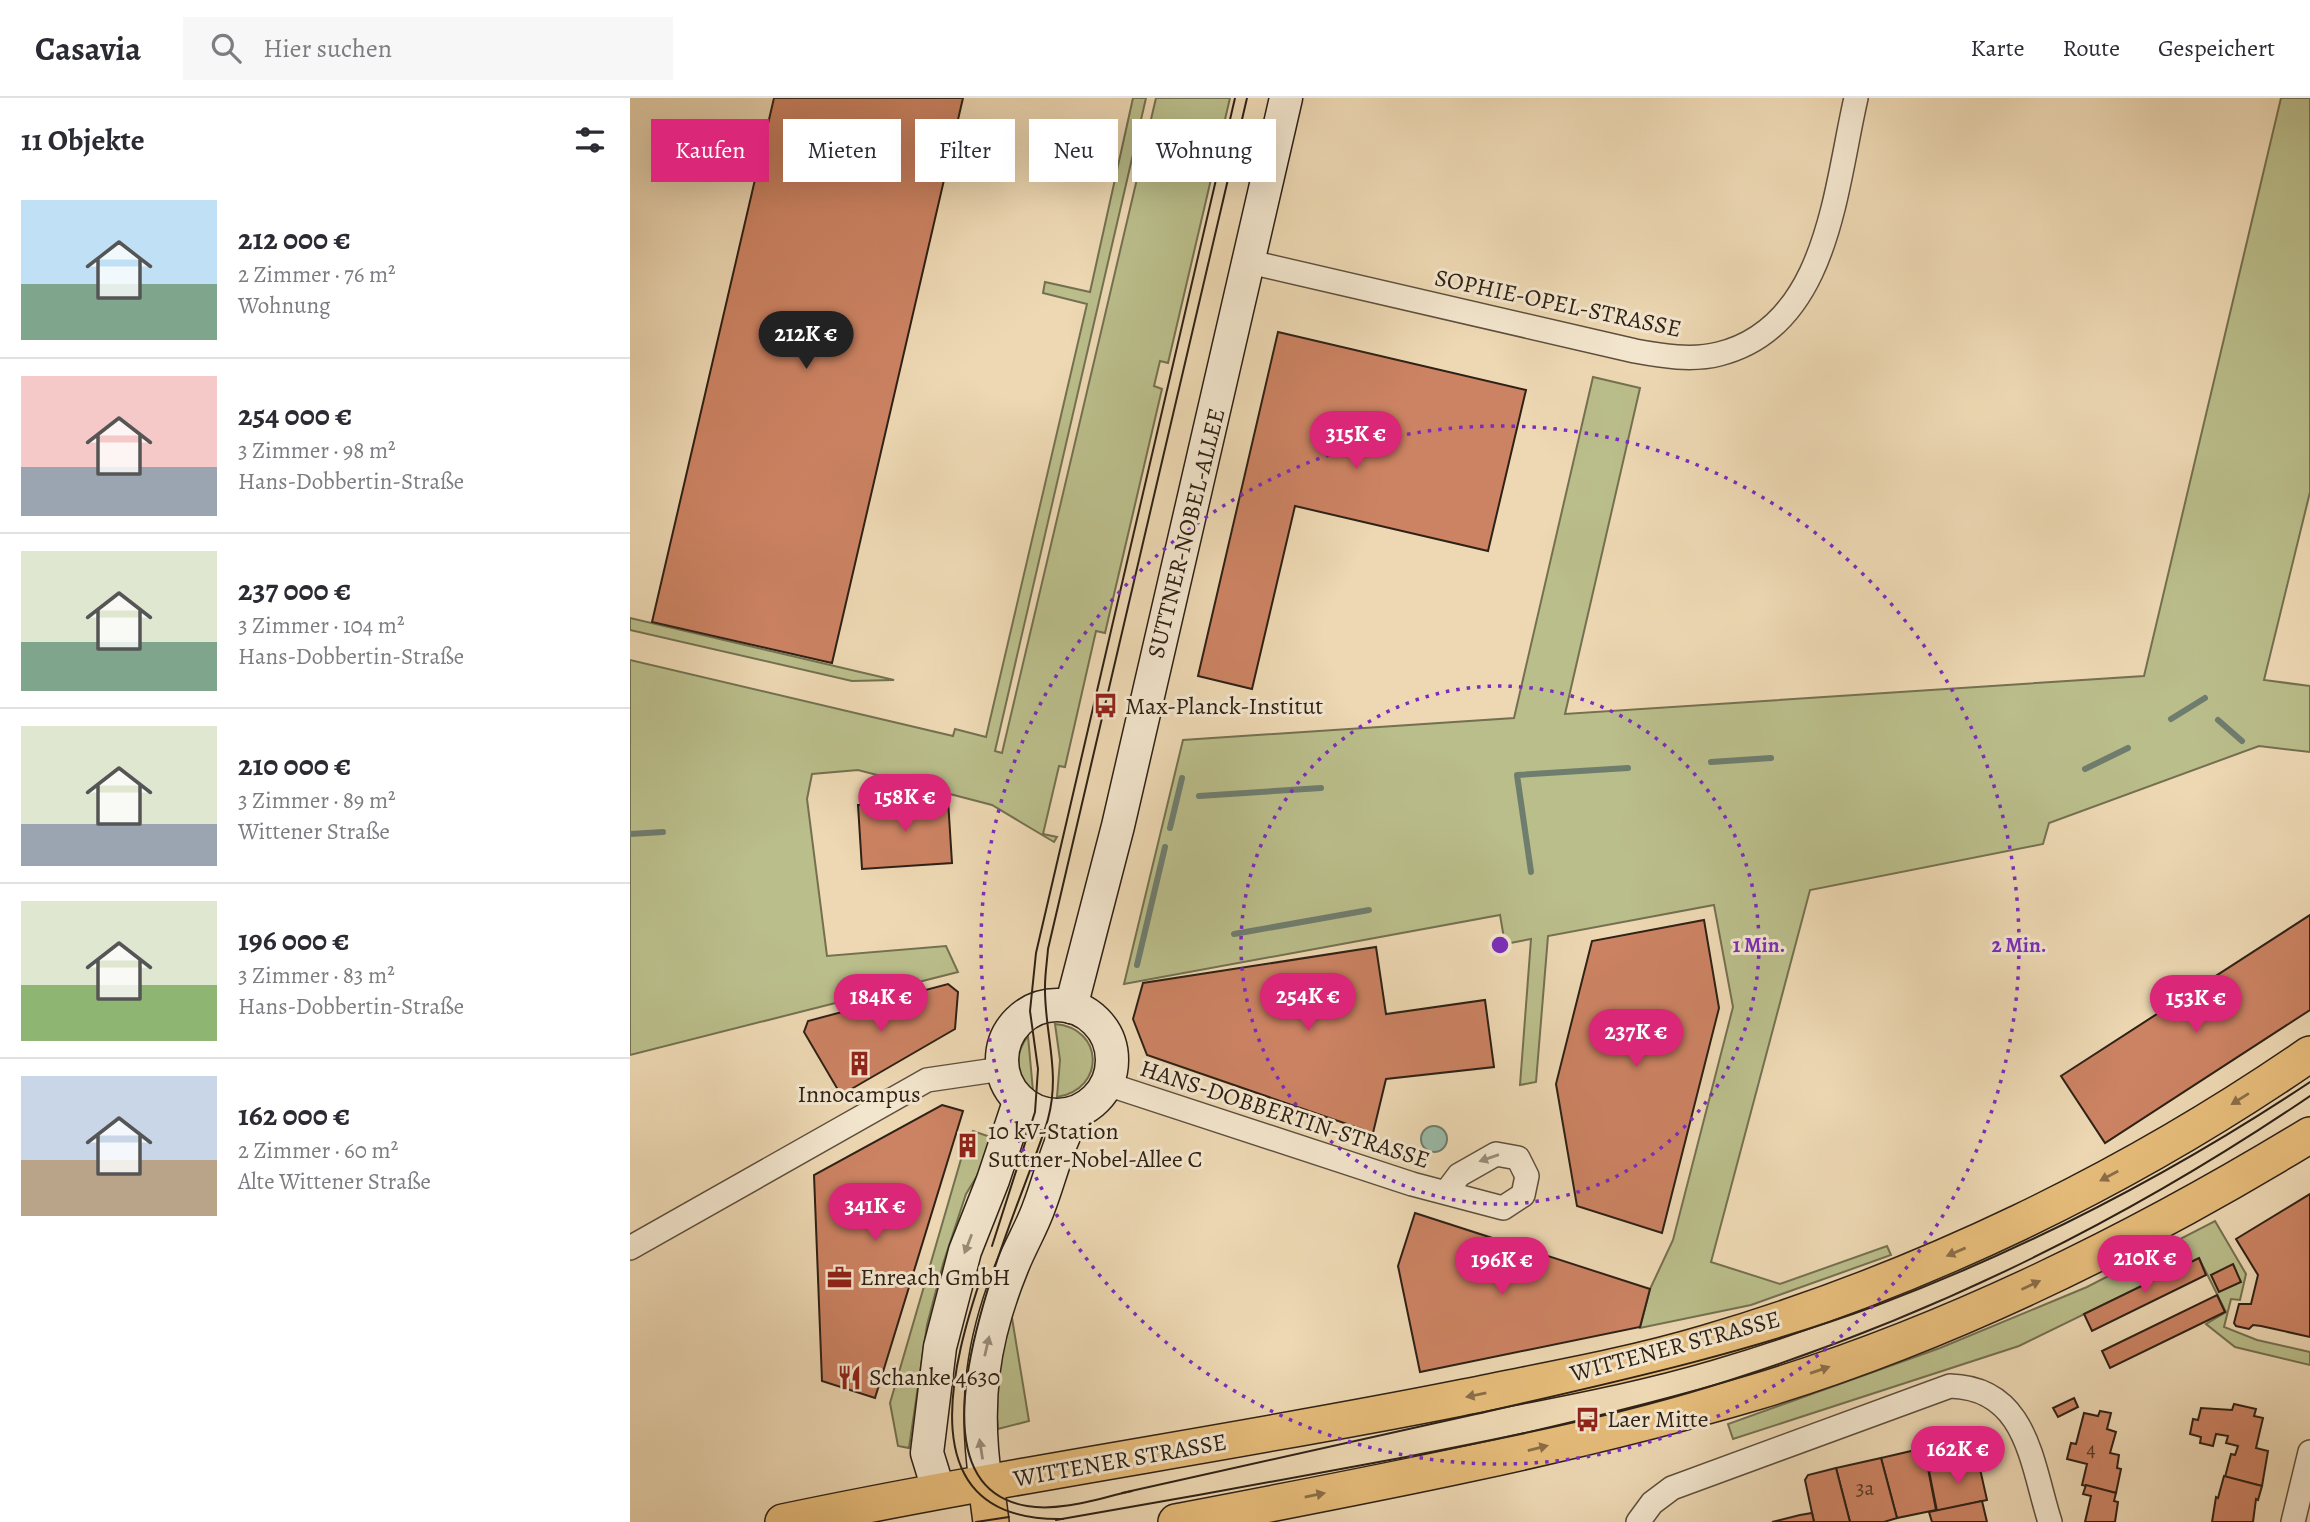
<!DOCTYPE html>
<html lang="de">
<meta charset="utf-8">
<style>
body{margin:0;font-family:Alegreya,serif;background:#f7f7f7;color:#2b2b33;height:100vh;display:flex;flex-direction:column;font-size:26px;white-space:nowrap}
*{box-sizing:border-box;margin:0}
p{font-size:23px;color:#7c7c81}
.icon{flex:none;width:38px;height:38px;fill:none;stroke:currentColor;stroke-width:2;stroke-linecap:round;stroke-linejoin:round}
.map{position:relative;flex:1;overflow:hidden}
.details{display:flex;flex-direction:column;background:#fff;width:630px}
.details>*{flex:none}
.banner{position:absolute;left:21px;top:21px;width:665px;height:63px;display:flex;gap:14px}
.price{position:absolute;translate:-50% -60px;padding:0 16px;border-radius:24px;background:#db2777;color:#fff;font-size:23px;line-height:46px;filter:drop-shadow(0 2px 4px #0008)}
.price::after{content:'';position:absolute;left:50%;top:42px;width:21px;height:16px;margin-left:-10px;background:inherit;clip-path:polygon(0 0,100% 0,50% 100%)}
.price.current{background:#222;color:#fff}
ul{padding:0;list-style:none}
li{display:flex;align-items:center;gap:21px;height:175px;padding:0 21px}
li+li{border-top:2px solid #e1e1e2}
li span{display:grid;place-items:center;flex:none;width:196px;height:140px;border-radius:0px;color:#555}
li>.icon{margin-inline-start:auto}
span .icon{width:84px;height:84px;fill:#fffc;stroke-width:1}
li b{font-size:30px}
h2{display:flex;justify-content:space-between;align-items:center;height:84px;padding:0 21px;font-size:30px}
.tag{padding:0 24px;border-radius:0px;background:#fff;box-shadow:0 7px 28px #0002;font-size:24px;line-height:63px}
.tag.current{background:#db2777;color:#fff}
header{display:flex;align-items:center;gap:42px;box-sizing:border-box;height:98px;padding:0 35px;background:#fff;border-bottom:2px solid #e1e1e2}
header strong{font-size:33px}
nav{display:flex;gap:38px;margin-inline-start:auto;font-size:24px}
.search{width:490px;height:63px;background:#f7f7f7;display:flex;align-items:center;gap:18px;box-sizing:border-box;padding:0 24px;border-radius:0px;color:#7c7c81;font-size:26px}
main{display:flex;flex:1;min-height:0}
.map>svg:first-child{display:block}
.green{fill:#babe8b;stroke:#747050;stroke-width:2}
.water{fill:#9abba8;stroke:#6f7d6e;stroke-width:2}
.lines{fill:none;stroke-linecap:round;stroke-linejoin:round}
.stream{stroke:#6f7d6e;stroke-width:6}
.building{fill:#cc8363;stroke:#2e2116;stroke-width:2}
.street-casing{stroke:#5e4f3d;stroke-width:26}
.secondary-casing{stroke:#2e2116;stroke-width:35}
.primary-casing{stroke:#2e2116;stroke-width:38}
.street{stroke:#f3e6ce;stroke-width:23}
.secondary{stroke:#f3e6ce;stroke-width:32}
.primary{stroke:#e6bc7a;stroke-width:35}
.tram{stroke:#2e2116;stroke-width:2}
.oneway{fill:#8a6e48}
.oneway2{fill:#9a8d7b}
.ring{fill:none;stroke:#7b2cbf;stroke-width:3.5;stroke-dasharray:3.5 7}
.labels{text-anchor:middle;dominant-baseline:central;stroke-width:6;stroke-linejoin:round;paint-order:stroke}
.number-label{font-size:21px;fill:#563a29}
.street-label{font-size:24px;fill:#2e2116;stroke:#f3e6ce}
.poi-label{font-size:24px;fill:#2e2116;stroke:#f3e6ce;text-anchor:start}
.centre{fill:#7b2cbf;stroke:#f3e6ce;stroke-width:3.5}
.ring-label{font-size:21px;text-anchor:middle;font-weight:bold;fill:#7b2cbf;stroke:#f3e6ce;stroke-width:6;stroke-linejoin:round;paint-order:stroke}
</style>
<header>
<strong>Casavia</strong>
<div class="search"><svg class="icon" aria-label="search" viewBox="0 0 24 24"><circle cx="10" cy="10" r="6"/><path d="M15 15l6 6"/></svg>Hier suchen</div>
<nav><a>Karte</a><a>Route</a><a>Gespeichert</a></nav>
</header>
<main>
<section class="details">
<h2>11 Objekte<svg class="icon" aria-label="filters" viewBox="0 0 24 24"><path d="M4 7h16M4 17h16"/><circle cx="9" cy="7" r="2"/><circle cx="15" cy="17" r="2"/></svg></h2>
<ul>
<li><span style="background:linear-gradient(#bfe0f5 60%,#7fa58c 0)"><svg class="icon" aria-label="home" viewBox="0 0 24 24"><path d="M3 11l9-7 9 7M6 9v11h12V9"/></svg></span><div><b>212 000 €</b><p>2 Zimmer · 76 m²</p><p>Wohnung</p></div></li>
<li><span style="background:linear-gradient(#f6c9c9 65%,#9aa5b1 0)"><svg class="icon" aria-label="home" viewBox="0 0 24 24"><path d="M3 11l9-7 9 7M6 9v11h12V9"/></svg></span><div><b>254 000 €</b><p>3 Zimmer · 98 m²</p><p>Hans-Dobbertin-Straße</p></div></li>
<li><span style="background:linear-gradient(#dfe7d0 65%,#7fa58c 0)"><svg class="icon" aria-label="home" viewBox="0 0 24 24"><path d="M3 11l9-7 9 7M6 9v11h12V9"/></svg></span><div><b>237 000 €</b><p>3 Zimmer · 104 m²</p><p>Hans-Dobbertin-Straße</p></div></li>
<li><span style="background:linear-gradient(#dfe7d0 70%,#9aa5b1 0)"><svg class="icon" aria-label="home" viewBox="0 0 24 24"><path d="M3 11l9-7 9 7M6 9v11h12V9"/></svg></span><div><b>210 000 €</b><p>3 Zimmer · 89 m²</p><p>Wittener Straße</p></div></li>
<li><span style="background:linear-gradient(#dfe7d0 60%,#8fb573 0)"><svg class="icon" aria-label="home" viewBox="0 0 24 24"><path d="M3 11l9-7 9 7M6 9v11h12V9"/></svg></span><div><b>196 000 €</b><p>3 Zimmer · 83 m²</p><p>Hans-Dobbertin-Straße</p></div></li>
<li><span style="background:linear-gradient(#c9d6e8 60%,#b9a48a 0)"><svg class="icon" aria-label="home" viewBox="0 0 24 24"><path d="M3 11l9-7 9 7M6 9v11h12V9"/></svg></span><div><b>162 000 €</b><p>2 Zimmer · 60 m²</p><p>Alte Wittener Straße</p></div></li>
</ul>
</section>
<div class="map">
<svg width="1680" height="1424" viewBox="0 0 1680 1424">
<rect width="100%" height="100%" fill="#edd8b3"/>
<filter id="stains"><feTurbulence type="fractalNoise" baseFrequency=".00286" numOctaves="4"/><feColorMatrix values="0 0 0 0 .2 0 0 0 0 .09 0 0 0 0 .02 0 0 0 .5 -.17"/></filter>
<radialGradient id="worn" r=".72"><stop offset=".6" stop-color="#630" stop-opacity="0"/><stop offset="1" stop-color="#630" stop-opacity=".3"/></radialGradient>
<!-- green -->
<g class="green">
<path d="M503,0H516L365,653L372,655L526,0H600L538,265L530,263L524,288L532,291L475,535L466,533L435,669L429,668L413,736L427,739L424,744L362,707L228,672L182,676L177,701L197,858L316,848L328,874L0,957V562L323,638L325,631L356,639L457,206L413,195L415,184L460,194Z"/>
<path d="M1651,0H1680V394L1634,582L1680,588V654L1629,648L1419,725L1413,746L1180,792L1081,1164L1150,1186L1257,1148L1261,1157L1121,1207L1010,1230L1020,1191L1043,1142L1103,909L1084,807L918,838L906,984L890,987L901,841L875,846L870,817L494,886L553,642L884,620L963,279L1010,290L935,616L1514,578Z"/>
<path d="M0,520L264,582L222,583L0,532Z"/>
<path d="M425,926C474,930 476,991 427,999L430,962Z"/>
<path d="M398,938L403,993C385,978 384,956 398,938Z"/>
<path d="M343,1033L369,1042L336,1096L313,1166L297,1227L279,1350L268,1348L260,1305L334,1051L339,1052L341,1044L337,1042Z"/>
<path d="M1585,1123L1616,1176L1610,1202L1601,1201L1594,1229L1627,1242L1680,1254V1267L1605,1249L1576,1226L1596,1214L1569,1160L1389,1248L1103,1341L1098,1326L1310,1250L1457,1189Z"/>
<path d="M381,1214L399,1323L368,1331L364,1286Z"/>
</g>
<!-- water -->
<circle class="water" cx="804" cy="1041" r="13"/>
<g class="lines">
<!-- stream -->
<g class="stream">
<path d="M1541,621L1575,600"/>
<path d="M1588,622L1612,643"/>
<path d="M1081,664L1141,660"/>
<path d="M1455,671L1498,650"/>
<path d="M569,698L691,690"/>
<path d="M540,730L552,680"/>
<path d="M0,736L33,734"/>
<path d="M901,774L887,677L998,670"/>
<path d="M604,836L739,812"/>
<path d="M507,867L535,749"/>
</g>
</g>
<!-- building -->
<g class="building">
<path d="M144,0H333L202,565L22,524Z"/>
<path d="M648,234L896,292L858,453L665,408L622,591L568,578Z"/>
<path d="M318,702L322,765L232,771L228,707Z"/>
<path d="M1680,817V912L1475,1045L1431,978Z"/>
<path d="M1074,822L1089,910L1032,1135L947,1108L926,986L962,843Z"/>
<path d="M746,849L756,916L855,902L864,969L756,981L743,1035L517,957L503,921L513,885Z"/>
<path d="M318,886L328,894L325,931L211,997L174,934L178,923Z"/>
<path d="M312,1007L333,1013L245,1300L192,1283L184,1077Z"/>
<path d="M1680,1096V1239L1631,1228L1623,1227L1619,1231L1606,1228L1604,1225L1609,1206H1621L1628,1177L1606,1141Z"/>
<path d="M785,1115L1020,1191L1010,1229L790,1274L768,1168Z"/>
<path d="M1569,1160L1576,1177L1462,1233L1454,1216Z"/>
<path d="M1603,1166L1611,1184L1589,1194L1581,1177Z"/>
<path d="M1587,1197L1595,1214L1480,1270L1472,1253Z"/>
<path d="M1444,1300L1448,1309L1428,1319L1423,1310Z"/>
<path d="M1604,1306L1626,1311L1624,1318L1633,1320L1626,1350L1638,1353L1632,1388L1595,1379L1601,1356L1605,1357L1608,1348L1596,1345L1598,1338L1586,1336L1583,1348L1570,1345L1571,1339L1560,1336L1563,1321L1568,1322L1571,1310L1602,1312Z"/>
<path d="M1470,1313L1481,1315L1477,1331L1486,1334L1480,1355L1489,1357L1487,1370L1491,1371L1486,1395L1452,1387L1457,1366L1437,1361L1441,1345L1446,1346L1454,1315L1468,1318Z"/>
<path d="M1290,1351L1296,1360L1306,1412L1267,1420L1251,1360Z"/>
<path d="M1251,1360L1267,1420L1254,1424H1220L1206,1370Z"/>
<path d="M1348,1362L1357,1402L1307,1413L1299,1373Z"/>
<path d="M1310,1364L1311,1371L1299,1373L1298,1367Z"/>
<path d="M1206,1370L1220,1424H1184L1175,1382L1178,1377Z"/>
<path d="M1594,1378L1632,1388L1628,1402L1626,1401L1623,1424H1582L1586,1399L1588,1400Z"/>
<path d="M1456,1387L1486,1395L1484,1403L1488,1404L1485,1424H1455L1461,1398L1453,1396Z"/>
<path d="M1352,1403L1357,1424H1302L1299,1414Z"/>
<path d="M1182,1415L1184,1424H1142L1170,1417Z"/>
</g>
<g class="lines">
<defs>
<g id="street">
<path d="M620,164L1005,253C1032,258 1062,263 1089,256C1198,229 1205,91 1226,0"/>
<path d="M477,986L782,1086L873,1110L893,1097L897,1078L888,1060L866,1056L829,1077L817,1093"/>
<path d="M0,1150L297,982L372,971"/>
<path d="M1008,1424L1022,1405L1042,1390L1320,1288C1397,1290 1401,1364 1420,1424"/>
<path d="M1663,1424L1680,1354"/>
</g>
<g id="secondary">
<circle cx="427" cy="962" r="55"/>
<path d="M441,909L488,728L656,0"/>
<path d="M356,1386C344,1306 352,1242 383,1167C391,1147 402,1129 409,1109C421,1078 428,1043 446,1015"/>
<path d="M309,1394L297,1355L310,1249L335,1153L363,1082L389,1004"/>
</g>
<g id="primary">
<path d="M356,1386L361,1424"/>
<path d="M153,1424C377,1377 605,1345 830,1300C912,1283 995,1269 1076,1245C1290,1182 1496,1083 1680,956"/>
<path d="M546,1424C740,1387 936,1350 1126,1294C1321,1235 1506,1143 1680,1037"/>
</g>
</defs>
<!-- street casing -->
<use href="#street" class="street-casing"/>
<!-- secondary casing -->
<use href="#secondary" class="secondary-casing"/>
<!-- primary casing -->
<use href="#primary" class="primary-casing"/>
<!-- street -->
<use href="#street" class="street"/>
<!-- secondary -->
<use href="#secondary" class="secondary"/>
<!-- primary -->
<use href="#primary" class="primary"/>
<!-- tram -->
<g class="tram">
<path d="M362,1148L405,1014L408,971L400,913L406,855L605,0"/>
<path d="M354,1171C322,1264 276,1424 433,1421"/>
<path d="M502,1393C469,1400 431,1414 397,1408C254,1384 397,1097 418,1021C431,973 414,934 415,888C415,876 417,864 418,851L617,0"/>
<path d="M492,1395C610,1369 728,1343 846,1316C981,1285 1115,1256 1245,1208C1399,1150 1543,1075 1680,984"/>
<path d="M426,1422C543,1402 659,1381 776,1359C890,1337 1005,1314 1116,1277C1317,1211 1505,1117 1680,998"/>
<path d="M346,1424L379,1419"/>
</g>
</g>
<!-- one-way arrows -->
<defs><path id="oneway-solid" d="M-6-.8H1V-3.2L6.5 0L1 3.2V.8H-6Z" transform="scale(1.75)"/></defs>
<g class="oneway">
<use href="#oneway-solid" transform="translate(1610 1001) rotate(148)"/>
<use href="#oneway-solid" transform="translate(1479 1078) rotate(152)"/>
<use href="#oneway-solid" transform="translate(1326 1154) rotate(157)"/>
<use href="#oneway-solid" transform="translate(1401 1187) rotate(-25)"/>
<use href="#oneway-solid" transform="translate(1190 1272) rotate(-19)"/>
<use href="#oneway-solid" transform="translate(846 1297) rotate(169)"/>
<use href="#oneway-solid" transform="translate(908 1350) rotate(-14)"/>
<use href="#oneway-solid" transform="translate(685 1397) rotate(-11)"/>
</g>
<g class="oneway2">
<use href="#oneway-solid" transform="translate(859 1060) rotate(161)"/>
<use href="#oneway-solid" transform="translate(338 1146) rotate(111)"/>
<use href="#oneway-solid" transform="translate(357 1248) rotate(-77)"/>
<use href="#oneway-solid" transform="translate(351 1351) rotate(-99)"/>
</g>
<!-- distance rings -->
<g class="ring">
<circle cx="870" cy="847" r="259"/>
<circle cx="870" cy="847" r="519"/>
</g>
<!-- icons -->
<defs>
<symbol id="bus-bare" viewBox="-9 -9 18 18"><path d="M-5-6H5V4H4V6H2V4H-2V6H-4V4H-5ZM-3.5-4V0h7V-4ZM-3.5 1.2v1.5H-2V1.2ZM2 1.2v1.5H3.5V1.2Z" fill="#8f2418" stroke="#f3e6ce" stroke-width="2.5" paint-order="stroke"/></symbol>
<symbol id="building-bare" viewBox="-9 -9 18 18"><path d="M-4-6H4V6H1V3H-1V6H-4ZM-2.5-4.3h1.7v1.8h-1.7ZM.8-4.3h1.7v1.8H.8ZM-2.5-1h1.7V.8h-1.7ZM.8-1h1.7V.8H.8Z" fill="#8f2418" stroke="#f3e6ce" stroke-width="2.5" paint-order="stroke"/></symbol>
<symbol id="office-bare" viewBox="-9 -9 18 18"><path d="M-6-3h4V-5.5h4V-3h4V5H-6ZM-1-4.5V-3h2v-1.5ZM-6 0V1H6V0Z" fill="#8f2418" stroke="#f3e6ce" stroke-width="2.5" paint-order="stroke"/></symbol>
<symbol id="restaurant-bare" viewBox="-9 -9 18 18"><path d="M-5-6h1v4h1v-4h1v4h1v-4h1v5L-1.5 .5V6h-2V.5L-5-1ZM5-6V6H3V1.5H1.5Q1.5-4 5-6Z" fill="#8f2418" stroke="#f3e6ce" stroke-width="2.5" paint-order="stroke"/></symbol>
</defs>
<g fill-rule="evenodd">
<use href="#bus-bare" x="458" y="590" width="35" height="35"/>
<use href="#building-bare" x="212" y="948" width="35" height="35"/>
<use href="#building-bare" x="320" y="1030" width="35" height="35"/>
<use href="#office-bare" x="192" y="1162" width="35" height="35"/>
<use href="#restaurant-bare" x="202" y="1262" width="35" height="35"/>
<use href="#bus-bare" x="940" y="1304" width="35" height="35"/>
</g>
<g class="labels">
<!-- number labels -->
<g class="number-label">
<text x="1461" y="1351">4</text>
<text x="1235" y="1390">3a</text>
</g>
<!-- street labels -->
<g class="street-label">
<text transform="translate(928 205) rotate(12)">SOPHIE-OPEL-STRASSE</text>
<text transform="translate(556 435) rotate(-76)">SUTTNER-NOBEL-ALLEE</text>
<text transform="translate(655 1016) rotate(18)">HANS-DOBBERTIN-STRASSE</text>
<text transform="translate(1045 1248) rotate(-15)">WITTENER STRASSE</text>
<text transform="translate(490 1362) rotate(-10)">WITTENER STRASSE</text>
</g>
<!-- poi labels -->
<g class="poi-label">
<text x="495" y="608">Max-Planck-Institut</text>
<text x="229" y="996" text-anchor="middle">Innocampus</text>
<text x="358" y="1033">10 kV-Station<tspan x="358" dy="28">Suttner-Nobel-Allee C</tspan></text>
<text x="230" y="1179">Enreach GmbH</text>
<text x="239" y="1279">Schanke 4630</text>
<text x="977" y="1321">Laer Mitte</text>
</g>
</g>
<circle cx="870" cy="847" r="10" class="centre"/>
<g class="ring-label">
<text x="1129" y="854">1 Min.</text>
<text x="1389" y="854">2 Min.</text>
</g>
<rect width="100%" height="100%" filter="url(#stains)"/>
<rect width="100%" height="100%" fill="url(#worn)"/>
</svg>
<b class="price current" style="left:176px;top:273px">212K €</b>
<b class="price" style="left:726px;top:373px">315K €</b>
<b class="price" style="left:275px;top:736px">158K €</b>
<b class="price" style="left:678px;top:935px">254K €</b>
<b class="price" style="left:251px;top:936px">184K €</b>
<b class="price" style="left:1566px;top:937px">153K €</b>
<b class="price" style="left:1006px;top:971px">237K €</b>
<b class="price" style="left:245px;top:1145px">341K €</b>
<b class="price" style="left:1515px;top:1197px">210K €</b>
<b class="price" style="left:872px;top:1199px">196K €</b>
<b class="price" style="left:1328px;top:1388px">162K €</b>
<div class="banner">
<a class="tag current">Kaufen</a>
<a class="tag">Mieten</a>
<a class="tag">Filter</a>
<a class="tag">Neu</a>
<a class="tag">Wohnung</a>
</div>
</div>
</main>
